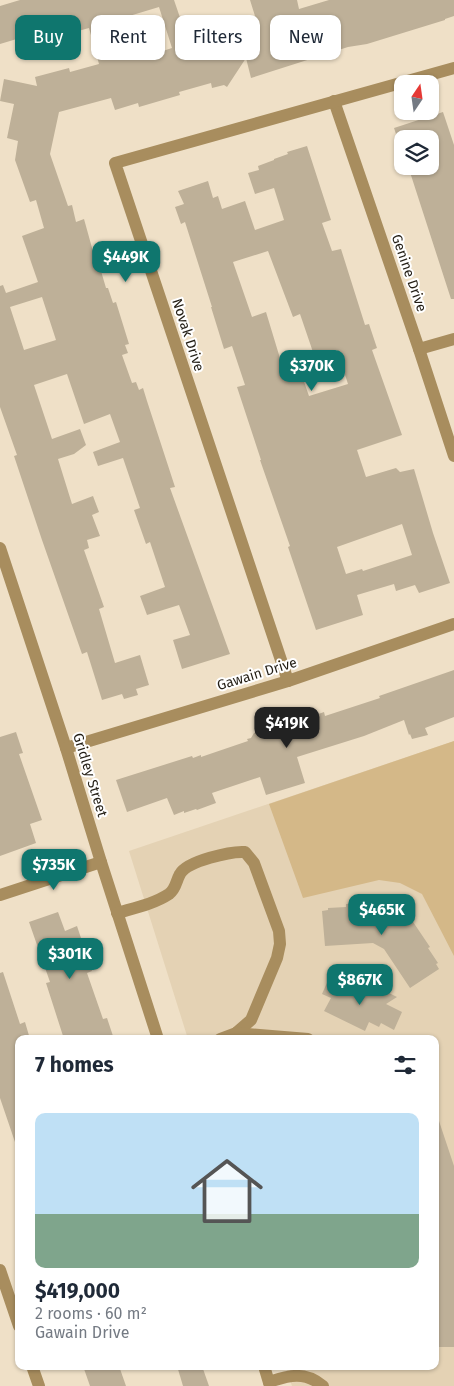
<!DOCTYPE html>
<meta charset="utf-8">
<style>
body{margin:0;font-family:"Fira Sans",sans-serif;background:#f2f2f3;color:#1f2937;height:100vh;display:flex;flex-direction:column;font-size:19px;white-space:nowrap}
*{box-sizing:border-box;margin:0}
p{font-size:16px;color:#747a83}
.icon{flex:none;width:28px;height:28px;fill:none;stroke:currentColor;stroke-width:2;stroke-linecap:round;stroke-linejoin:round}
.map{position:relative;flex:1;overflow:hidden}
.drawer{position:absolute;left:15px;top:1035px;width:424px;height:335px;display:flex;flex-direction:column;background:#fff;border-radius:10px;box-shadow:0 1px 4px #0004}
.drawer>*{flex:none}
.banner{position:absolute;left:15px;top:15px;width:425px;height:45px;display:flex;gap:10px}
.needle{width:32px;rotate:13deg}
.fabs{position:absolute;left:394px;top:75px;display:grid;gap:10px}
.fabs a{display:grid;place-items:center;width:45px;height:45px;border-radius:10px;background:#fff;box-shadow:0 1px 4px #0004;font-size:25px}
.price{position:absolute;translate:-50% -42px;padding:0 11px;border-radius:10px;background:#0f766e;color:#fff;font-size:16px;line-height:32px;filter:drop-shadow(0 1px 2px #0008)}
.price::after{content:'';position:absolute;left:50%;top:30px;width:15px;height:11px;margin-left:-8px;background:inherit;clip-path:polygon(0 0,100% 0,50% 100%)}
.price.current{background:#222;color:#fff}
ul{padding:0;list-style:none}
li{display:grid;align-content:center;gap:10px;height:265px;padding:0 20px}
li span{display:grid;place-items:center;height:155px;border-radius:10px;color:#555}
li>.icon{margin-inline-start:auto}
span .icon{width:90px;height:90px;fill:#fffc;stroke-width:1}
li b{font-size:21px}
h2{display:flex;justify-content:space-between;align-items:center;height:60px;padding:0 20px;font-size:21px}
.pill{padding:0 18px;border-radius:10px;background:#fff;box-shadow:0 1px 4px #0004;font-size:18px;line-height:45px}
.pill.current{background:#0f766e;color:#fff}
.map>svg:first-child{display:block}
.built{fill:#e4d2b4}
.green{fill:#d4b888}
.building{fill:#beb098;fill-rule:evenodd}
.lines{fill:none;stroke-linecap:round;stroke-linejoin:round}
.minor{stroke:#a88d5e;stroke-width:12}
.labels{text-anchor:middle;dominant-baseline:central;stroke-width:4;stroke-linejoin:round;paint-order:stroke}
.street-label{font-size:14px;fill:#231e15;stroke:#fff}
</style>
<div class="map">
<svg width="454" height="1386" viewBox="0 0 454 1386">
<rect width="100%" height="100%" fill="#efe0c7"/>
<!-- built -->
<path class="built" d="M454,741V1386H292L285,1366H435V1039H188L129,851Z"/>
<!-- green -->
<path class="green" d="M454,741V956L422,894L400,883L379,880L303,898L269,804Z"/>
<!-- building -->
<g class="building">
<path d="M20,0H174L189,44L222,35L223,40L259,29L250,0H297L299,9L329,0H454V16L445,19V20L367,44L348,47L251,78L246,58L227,87L224,85L212,88L211,83L179,92L180,95L139,107L138,103L115,110L111,98L59,112L50,154L68,206L72,205L76,222L84,219L94,255L96,254L106,288H108L113,303L116,302L129,344L125,345L128,353L122,355L132,383L136,382L139,390L143,388L147,401L175,487L170,488L230,654L182,669L173,640L190,635L179,605L147,615L140,596L165,587L150,542L146,544L134,510L140,508L123,458L98,466L93,452L120,442L110,414L84,424L67,374L34,385L52,439L80,429L86,445L74,454L58,459L72,504L93,496L99,512L92,515L100,536L87,540L89,548L84,550L104,607L99,609L115,663L140,655L149,685L136,689L138,695L124,699L122,694L102,700L87,652L82,654L42,540L14,456L17,455L0,407V286L3,285L6,293L38,282L22,236L44,228L36,200L30,202L15,160L18,141L7,138L14,104L0,101L4,79L37,86L35,77L69,68L70,72L99,64L89,28L53,38L50,29L0,44V6ZM159,7L172,48L138,59L135,48L125,51L116,20ZM42,297L56,340L24,350L10,307Z"/>
<path d="M443,112L454,145V299H451L408,166H430V139H402V149L401,145L400,146L394,128Z"/>
<path d="M307,146L331,220L322,223L332,251L341,249L365,325L369,324L377,348L372,350L402,435L357,450L366,477L396,468L400,472L414,469L433,533L450,583L419,593L415,585L396,591L394,584L357,595L363,615L316,630L288,547L290,546L260,460H261L237,387L245,385L232,346L224,349L211,307H212L185,222L181,224L175,207L184,204L178,191L208,181L213,198L218,196L222,209L245,201L255,230L284,220L274,188L255,194L248,173L259,170L258,166L274,160V159L288,154L287,152ZM268,251L293,317L300,314L315,358L337,350L348,384L309,396L301,373L286,378L266,312L252,317L233,262ZM402,524L412,555L363,571L362,569L346,574L337,547Z"/>
<path d="M454,670V717L425,728L428,735L412,739L410,734L409,735L404,720L364,736L297,757L305,783L266,795L260,777L212,793L216,803L197,810L196,809L184,813V811L174,815L167,798L127,812L116,780L192,756L193,758L201,755V757L248,741L247,739L251,738L254,733L260,731L265,733L324,712L325,716L380,698L379,696Z"/>
<path d="M16,732L23,753L19,754L42,820L30,824L36,843L0,856V737Z"/>
<path d="M385,902L407,913L430,947L428,948L438,963L436,964L439,969L410,988L384,949L373,943L325,946L322,911L328,910V908L346,907V904Z"/>
<path d="M58,912L65,931L77,926L92,971L87,973L103,1019L107,1018L114,1039H64L46,983L50,982L29,922Z"/>
<path d="M3,972L20,1024L25,1022L30,1039H19V1145H16L0,1098V973Z"/>
<path d="M330,976L372,996L377,987L397,997L386,1004L402,1012L394,1030L381,1023L379,1027L369,1022L365,1031L324,1011L331,998L322,994Z"/>
<path d="M435,1118H438L454,1166V1347H435Z"/>
<path d="M83,1366H119L126,1386H90Z"/>
<path d="M177,1366H202L209,1386H183Z"/>
</g>
<g class="lines">
<!-- minor -->
<g class="minor">
<path d="M334,101L419,349L454,456"/>
<path d="M419,349L454,339"/>
<path d="M0,548L66,748L101,862L158,1039"/>
<path d="M288,681L115,163L454,68"/>
<path d="M66,748L288,681L454,624"/>
<path d="M0,895L101,862"/>
<path d="M117,913C134,908 154,904 169,894C176,889 176,881 180,874C187,861 231,851 245,852L254,863L279,931L280,944L277,958L251,1020L236,1033L220,1039"/>
<path d="M236,1033L308,1039"/>
<path d="M0,1270L19,1326"/>
<path d="M32,1366L39,1386"/>
<path d="M264,1366L270,1386"/>
<path d="M269,1382C289,1375 305,1371 323,1386"/>
</g>
</g>
<g class="labels">
<!-- street labels -->
<g class="street-label">
<text transform="translate(409 273) rotate(71)">Genine Drive</text>
<text transform="translate(188 335) rotate(72)">Novak Drive</text>
<text transform="translate(257 674) rotate(-17)">Gawain Drive</text>
<text transform="translate(90 775) rotate(73)">Gridley Street</text>
</g>
</g>
</svg>
<div class="fabs">
<a><svg class="needle" viewBox="-14 -14 28 28"><path d="M0-13l5 13h-10z" fill="#e53935"/><path d="M0 13l5-13h-10z" fill="#747a83"/></svg></a>
<a><svg class="icon" aria-label="layers" viewBox="0 0 24 24"><path d="M12 4l9 5-9 5-9-5zM3 14l9 5 9-5"/></svg></a>
</div>
<b class="price" style="left:126px;top:283px">$449K</b>
<b class="price" style="left:312px;top:392px">$370K</b>
<b class="price current" style="left:287px;top:749px">$419K</b>
<b class="price" style="left:54px;top:891px">$735K</b>
<b class="price" style="left:382px;top:936px">$465K</b>
<b class="price" style="left:70px;top:980px">$301K</b>
<b class="price" style="left:360px;top:1006px">$867K</b>
<div class="banner">
<a class="pill current">Buy</a>
<a class="pill">Rent</a>
<a class="pill">Filters</a>
<a class="pill">New</a>
</div>
<section class="drawer">
<h2>7 homes<svg class="icon" aria-label="filters" viewBox="0 0 24 24"><path d="M4 7h16M4 17h16"/><circle cx="9" cy="7" r="2"/><circle cx="15" cy="17" r="2"/></svg></h2>
<ul>
<li><span style="background:linear-gradient(#bfe0f5 65%,#7fa58c 0)"><svg class="icon" aria-label="home" viewBox="0 0 24 24"><path d="M3 11l9-7 9 7M6 9v11h12V9"/></svg></span><div><b>$419,000</b><p>2 rooms · 60 m²</p><p>Gawain Drive</p></div></li>
</ul>
</section>
</div>
